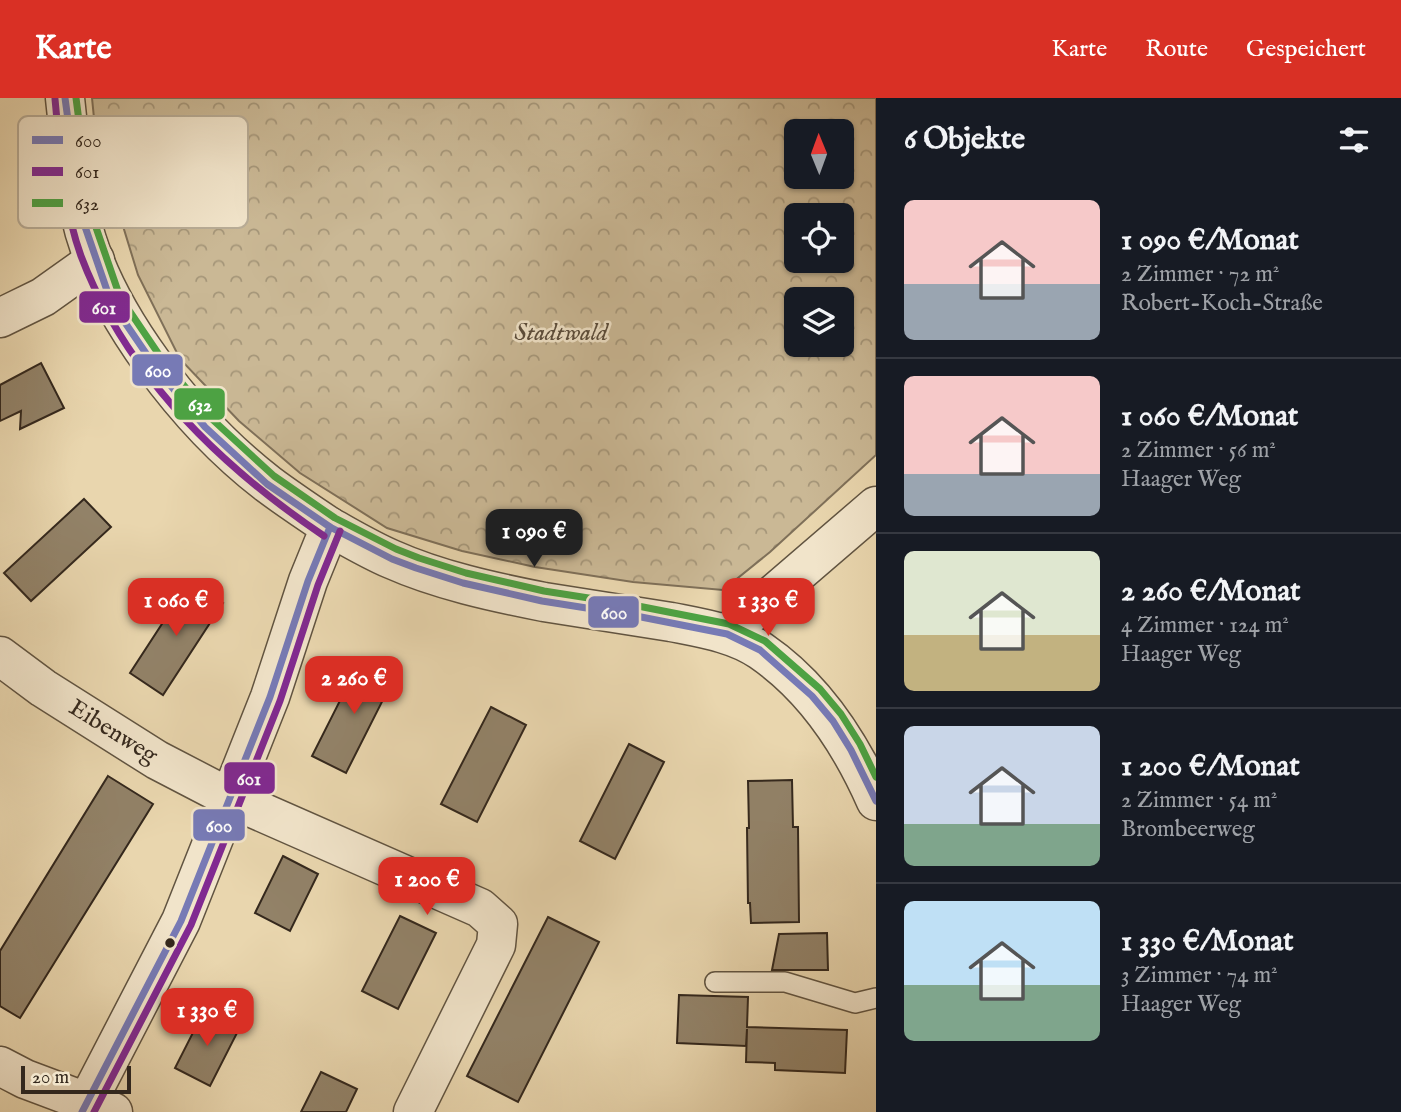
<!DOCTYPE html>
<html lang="de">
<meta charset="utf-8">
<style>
body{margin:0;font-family:"IM FELL English",serif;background:#242831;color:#f1f3f6;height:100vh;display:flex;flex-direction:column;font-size:26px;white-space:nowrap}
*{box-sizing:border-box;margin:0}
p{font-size:23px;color:#9ea1a6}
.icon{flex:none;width:38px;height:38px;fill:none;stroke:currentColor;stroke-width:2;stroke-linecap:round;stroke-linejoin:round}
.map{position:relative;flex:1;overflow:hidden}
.drawer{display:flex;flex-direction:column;background:#171b24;width:525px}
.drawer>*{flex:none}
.needle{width:46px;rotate:359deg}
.controls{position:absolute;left:784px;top:21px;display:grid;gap:14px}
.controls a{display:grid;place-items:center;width:70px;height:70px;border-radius:10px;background:#171b24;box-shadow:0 2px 5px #0004;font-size:35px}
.scale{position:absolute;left:21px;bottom:18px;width:110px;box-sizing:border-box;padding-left:7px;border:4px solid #34281d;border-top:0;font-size:19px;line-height:24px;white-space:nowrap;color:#34281d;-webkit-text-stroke:5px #f1e4ca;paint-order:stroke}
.price{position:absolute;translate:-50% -60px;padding:0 16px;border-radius:14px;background:#d93025;color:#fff;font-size:23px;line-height:46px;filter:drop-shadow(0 2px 4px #0008)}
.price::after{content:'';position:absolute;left:50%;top:42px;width:21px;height:16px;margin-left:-10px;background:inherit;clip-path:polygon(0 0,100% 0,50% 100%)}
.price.current{background:#222;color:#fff}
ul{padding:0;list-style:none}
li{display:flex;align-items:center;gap:21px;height:175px;padding:0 28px}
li+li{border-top:2px solid #363941}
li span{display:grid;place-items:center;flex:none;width:196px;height:140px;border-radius:10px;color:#555}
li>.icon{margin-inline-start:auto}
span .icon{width:84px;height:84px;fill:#fffc;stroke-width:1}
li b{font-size:30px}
h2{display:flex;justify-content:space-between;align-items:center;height:84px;padding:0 28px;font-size:30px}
header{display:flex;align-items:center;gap:42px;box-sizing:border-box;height:98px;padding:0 35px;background:#d93025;color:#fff}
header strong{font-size:33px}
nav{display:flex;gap:38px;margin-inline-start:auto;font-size:24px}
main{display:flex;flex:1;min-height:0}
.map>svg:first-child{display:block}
.forest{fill:url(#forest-crowns);stroke:#7f7059;stroke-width:2;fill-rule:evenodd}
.building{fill:#928268;stroke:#34281d;stroke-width:2}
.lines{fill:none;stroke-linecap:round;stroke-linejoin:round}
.service-casing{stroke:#615441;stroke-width:22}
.minor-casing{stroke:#615441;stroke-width:41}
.tertiary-casing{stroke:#615441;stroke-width:41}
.service{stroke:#f1e4ca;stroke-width:19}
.minor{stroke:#f1e4ca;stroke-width:38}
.tertiary{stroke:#f1e4ca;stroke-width:38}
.bus-1-casing{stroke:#f1e4ca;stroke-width:12}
.bus-2-casing{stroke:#f1e4ca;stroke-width:12}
.bus-3-casing{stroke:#f1e4ca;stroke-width:12}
.bus-1{stroke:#777ab5;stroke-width:7}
.bus-2{stroke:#812a91;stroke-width:7}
.bus-3{stroke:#4da243;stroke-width:7}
.bus-dot{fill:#34281d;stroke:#f1e4ca;stroke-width:2.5}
.labels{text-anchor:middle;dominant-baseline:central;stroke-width:5;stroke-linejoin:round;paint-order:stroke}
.park-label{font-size:24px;font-style:italic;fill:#5a4c3b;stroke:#f1e4ca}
.street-label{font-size:24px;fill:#34281d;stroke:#f1e4ca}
.key{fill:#f1e4ca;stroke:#b8ac96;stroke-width:2}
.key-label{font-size:19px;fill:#34281d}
.line-badge{stroke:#f1e4ca;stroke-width:2.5}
.badge-label{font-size:19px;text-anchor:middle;font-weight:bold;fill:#fff}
</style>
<header>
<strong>Karte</strong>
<nav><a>Karte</a><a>Route</a><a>Gespeichert</a></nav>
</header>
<main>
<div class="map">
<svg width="876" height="1014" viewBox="0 0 876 1014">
<defs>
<pattern id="forest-crowns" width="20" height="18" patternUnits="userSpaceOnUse" patternTransform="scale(1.75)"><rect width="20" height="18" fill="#cab895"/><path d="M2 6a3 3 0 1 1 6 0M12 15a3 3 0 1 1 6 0" fill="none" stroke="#a59679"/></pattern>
</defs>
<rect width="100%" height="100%" fill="#e9d6ae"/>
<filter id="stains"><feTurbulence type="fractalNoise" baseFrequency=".00286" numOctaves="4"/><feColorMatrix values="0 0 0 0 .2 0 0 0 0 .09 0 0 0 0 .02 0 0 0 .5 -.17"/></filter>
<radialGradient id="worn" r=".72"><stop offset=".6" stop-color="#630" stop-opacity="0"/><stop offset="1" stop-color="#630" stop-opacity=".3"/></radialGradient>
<!-- forest -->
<path class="forest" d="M92,0H876V357L770,454L723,492L633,484L535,469L462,453L387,430L300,375L239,323L180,261L138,177L96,40ZM796,33H842V79H796ZM796,117H842V163H796ZM796,201H842V247H796Z"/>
<!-- building -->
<g class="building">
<path d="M41,265L64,310L20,331L21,313L0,323V287Z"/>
<path d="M84,401L111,429L31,503L4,475Z"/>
<path d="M190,483L223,505L163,597L130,575Z"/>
<path d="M361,561L395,578L346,675L312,658Z"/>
<path d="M491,609L526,627L477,724L441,706Z"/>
<path d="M629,646L664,664L615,761L580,743Z"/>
<path d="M108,678L153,706L20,920L0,908V853Z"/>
<path d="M792,682L793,729H798L799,824L751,825L750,805H748L747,730H749L748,683Z"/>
<path d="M283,758L318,776L290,833L255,815Z"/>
<path d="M400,818L436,835L398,911L362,893Z"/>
<path d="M548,819L599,844L518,1004L467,978Z"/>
<path d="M827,835L828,872H772L779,836Z"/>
<path d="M679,897L748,899L747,929L847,932L845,975L775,972V965L746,964L747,931L746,948L677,945Z"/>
<path d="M204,913L239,931L210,988L175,970Z"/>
<path d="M321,974L357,991L346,1014H301Z"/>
</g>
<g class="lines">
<defs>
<path id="service" d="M715,884H785L855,905L876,900"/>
<g id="minor">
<path d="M0,220L43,199L95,162"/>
<path d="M330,429C350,440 370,452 391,461C438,482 493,494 544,504C586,511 629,517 671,524C701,530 735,535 761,553C815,590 850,644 876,703"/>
<path d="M727,536L876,408"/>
<path d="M0,558L43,590L157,662L232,701L480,810L498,826L496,847L413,1014"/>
<path d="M0,968L25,981L113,1014"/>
</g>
<path id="tertiary" d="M65,0C69,38 73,78 80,116C101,214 190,326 268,386C288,401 309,415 330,429L308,483L270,599L181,823L82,1014"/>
</defs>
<!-- service casing -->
<use href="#service" class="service-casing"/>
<!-- minor casing -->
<use href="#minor" class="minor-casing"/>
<!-- tertiary casing -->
<use href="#tertiary" class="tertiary-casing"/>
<!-- service -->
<use href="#service" class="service"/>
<!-- minor -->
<use href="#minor" class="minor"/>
<!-- tertiary -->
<use href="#tertiary" class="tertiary"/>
<defs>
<g id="bus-1">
<path d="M65,0L81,117L111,204L156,270L205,329L267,386L330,429L392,461L416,470L463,485L542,503L631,517L727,536L760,552L812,598L833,623L851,652L876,703"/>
<path d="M82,1014L181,823L270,599L308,483L330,429"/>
</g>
<g id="bus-2">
<path d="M55,1C60,53 63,108 81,158C126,277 220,368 324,438"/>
<path d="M94,1014L191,827L280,603L318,487L340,433"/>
</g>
<path id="bus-3" d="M76,0L91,115L120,199L164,264L213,322L274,378L335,420L396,451L419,460L466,475L544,493L633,507L729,526L765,543L820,591L841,616L860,646L876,679"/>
</defs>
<!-- bus-1 casing -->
<use href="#bus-1" class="bus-1-casing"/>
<!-- bus-2 casing -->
<use href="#bus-2" class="bus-2-casing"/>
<!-- bus-3 casing -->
<use href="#bus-3" class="bus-3-casing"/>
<!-- bus-1 -->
<use href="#bus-1" class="bus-1"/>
<!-- bus-2 -->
<use href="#bus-2" class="bus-2"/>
<!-- bus-3 -->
<use href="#bus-3" class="bus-3"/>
</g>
<!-- markers -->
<circle class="bus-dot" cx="170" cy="845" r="6"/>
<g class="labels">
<!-- park labels -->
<g class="park-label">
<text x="561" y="235">Stadtwald</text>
</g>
<!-- street labels -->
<g class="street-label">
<text transform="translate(113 634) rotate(32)">Eibenweg</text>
</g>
</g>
<!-- legend -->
<rect x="18" y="18" width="230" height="112" rx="10" class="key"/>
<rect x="32" y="38" width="31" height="8" fill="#777ab5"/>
<rect x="32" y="69" width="31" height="9" fill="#812a91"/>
<rect x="32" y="101" width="31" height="8" fill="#4da243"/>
<g class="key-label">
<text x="75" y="49">600</text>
<text x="75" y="80">601</text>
<text x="75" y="112">632</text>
</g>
<g class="line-badge">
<rect x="78" y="192" width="53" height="34" rx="7" fill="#812a91"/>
<rect x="131" y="255" width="53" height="34" rx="7" fill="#777ab5"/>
<rect x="173" y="289" width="53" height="34" rx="7" fill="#4da243"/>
<rect x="587" y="497" width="53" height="34" rx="7" fill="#777ab5"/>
<rect x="223" y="663" width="53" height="34" rx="7" fill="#812a91"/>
<rect x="192" y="710" width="54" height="34" rx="7" fill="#777ab5"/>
</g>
<g class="badge-label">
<text x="104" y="216">601</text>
<text x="158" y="279">600</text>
<text x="200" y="313">632</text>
<text x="614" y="521">600</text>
<text x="249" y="687">601</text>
<text x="219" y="734">600</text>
</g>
<rect width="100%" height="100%" filter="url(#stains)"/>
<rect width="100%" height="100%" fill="url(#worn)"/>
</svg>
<div class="controls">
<a><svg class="needle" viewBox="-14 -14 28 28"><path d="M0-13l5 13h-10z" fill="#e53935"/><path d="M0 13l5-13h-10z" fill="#9ea1a6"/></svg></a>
<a><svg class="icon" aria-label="locate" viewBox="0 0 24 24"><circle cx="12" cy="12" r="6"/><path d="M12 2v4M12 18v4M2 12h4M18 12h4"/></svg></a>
<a><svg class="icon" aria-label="layers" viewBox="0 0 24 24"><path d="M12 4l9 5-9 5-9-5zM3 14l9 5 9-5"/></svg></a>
</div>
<div class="scale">20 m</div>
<b class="price current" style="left:534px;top:471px">1 090 €</b>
<b class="price" style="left:176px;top:540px">1 060 €</b>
<b class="price" style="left:768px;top:540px">1 330 €</b>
<b class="price" style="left:354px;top:618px">2 260 €</b>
<b class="price" style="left:427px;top:819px">1 200 €</b>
<b class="price" style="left:207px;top:950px">1 330 €</b>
</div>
<section class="drawer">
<h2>6 Objekte<svg class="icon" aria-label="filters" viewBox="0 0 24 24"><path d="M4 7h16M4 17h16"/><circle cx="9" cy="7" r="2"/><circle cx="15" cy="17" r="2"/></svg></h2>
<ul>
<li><span style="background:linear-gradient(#f6c9c9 60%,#9aa5b1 0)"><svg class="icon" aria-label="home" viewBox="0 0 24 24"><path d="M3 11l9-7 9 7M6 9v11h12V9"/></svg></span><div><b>1 090 €/Monat</b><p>2 Zimmer · 72 m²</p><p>Robert-Koch-Straße</p></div></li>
<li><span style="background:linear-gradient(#f6c9c9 70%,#9aa5b1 0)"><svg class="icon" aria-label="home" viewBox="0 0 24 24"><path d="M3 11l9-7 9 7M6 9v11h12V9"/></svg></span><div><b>1 060 €/Monat</b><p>2 Zimmer · 56 m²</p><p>Haager Weg</p></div></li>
<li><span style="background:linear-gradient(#dfe7d0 60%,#c2b280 0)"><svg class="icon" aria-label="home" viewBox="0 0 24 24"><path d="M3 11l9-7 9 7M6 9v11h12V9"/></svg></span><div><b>2 260 €/Monat</b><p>4 Zimmer · 124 m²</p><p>Haager Weg</p></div></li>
<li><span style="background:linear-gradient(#c9d6e8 70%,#7fa58c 0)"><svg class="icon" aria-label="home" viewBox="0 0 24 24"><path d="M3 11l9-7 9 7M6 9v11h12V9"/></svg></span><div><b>1 200 €/Monat</b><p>2 Zimmer · 54 m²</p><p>Brombeerweg</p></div></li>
<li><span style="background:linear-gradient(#bfe0f5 60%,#7fa58c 0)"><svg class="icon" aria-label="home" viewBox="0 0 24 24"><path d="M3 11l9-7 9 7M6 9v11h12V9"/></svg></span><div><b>1 330 €/Monat</b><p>3 Zimmer · 74 m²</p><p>Haager Weg</p></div></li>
</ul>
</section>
</main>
